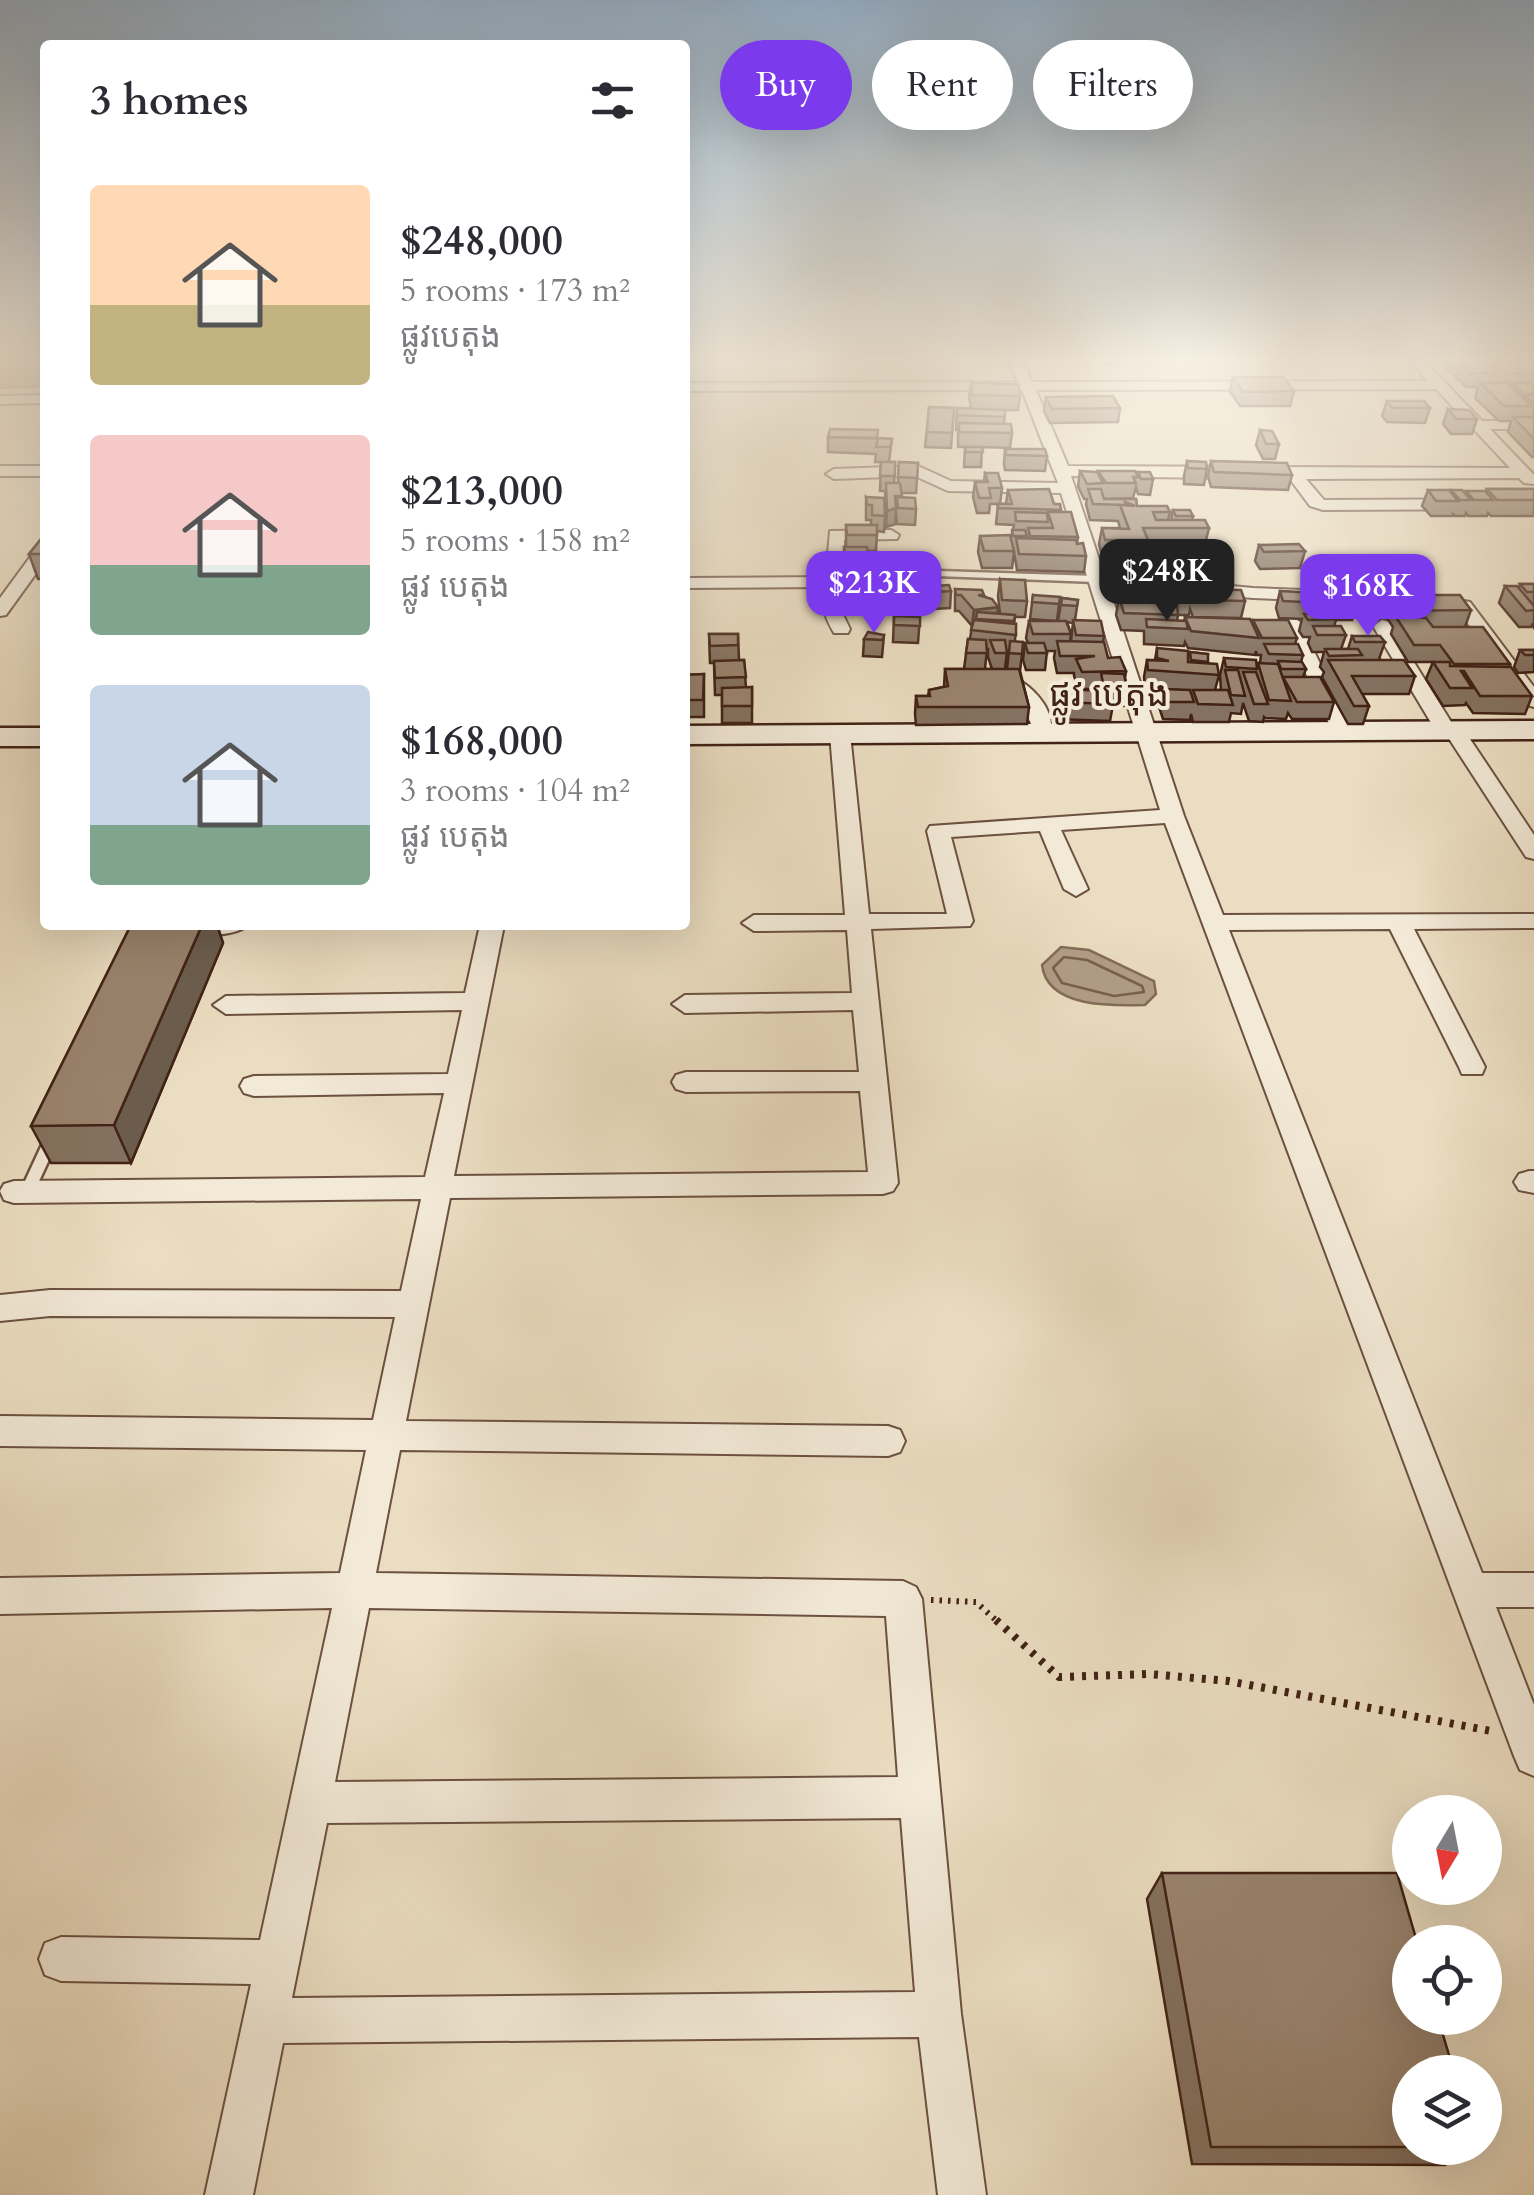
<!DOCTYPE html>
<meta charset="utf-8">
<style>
body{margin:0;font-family:Cardo,"Noto Sans Khmer",serif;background:#f2f2f3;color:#2b2b33;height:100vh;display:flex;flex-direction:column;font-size:38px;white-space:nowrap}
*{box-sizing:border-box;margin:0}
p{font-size:32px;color:#7c7c81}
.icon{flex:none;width:55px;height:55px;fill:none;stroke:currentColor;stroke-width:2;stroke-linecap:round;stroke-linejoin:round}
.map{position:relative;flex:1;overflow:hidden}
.sheet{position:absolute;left:40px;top:40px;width:650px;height:890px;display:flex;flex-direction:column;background:#fff;border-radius:10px;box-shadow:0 10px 40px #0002}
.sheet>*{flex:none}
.guide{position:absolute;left:720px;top:40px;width:662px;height:90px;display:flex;gap:20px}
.needle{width:65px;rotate:190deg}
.buttons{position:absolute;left:1392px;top:1795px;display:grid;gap:20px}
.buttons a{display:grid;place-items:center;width:110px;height:110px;border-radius:50%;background:#fff;box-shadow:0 10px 40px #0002;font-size:50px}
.price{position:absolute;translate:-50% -85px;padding:0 22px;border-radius:20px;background:#7c3aed;color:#fff;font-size:32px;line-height:65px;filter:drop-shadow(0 2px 5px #0008)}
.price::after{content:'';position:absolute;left:50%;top:60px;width:30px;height:22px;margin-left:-15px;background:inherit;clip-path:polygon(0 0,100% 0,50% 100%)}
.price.on{background:#222;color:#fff}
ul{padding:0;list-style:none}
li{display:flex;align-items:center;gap:30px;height:250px;padding:0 50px}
li span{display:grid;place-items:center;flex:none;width:280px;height:200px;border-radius:10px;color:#555}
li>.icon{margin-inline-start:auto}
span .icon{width:120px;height:120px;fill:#fffc;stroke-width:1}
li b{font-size:42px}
h2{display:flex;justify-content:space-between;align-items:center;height:120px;padding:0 50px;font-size:42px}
.tag{padding:0 35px;border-radius:45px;background:#fff;box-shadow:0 10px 40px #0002;font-size:35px;line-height:90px}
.tag.on{background:#7c3aed;color:#fff}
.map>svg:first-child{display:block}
.water{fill:#b19d87;stroke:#846c59;stroke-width:2.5}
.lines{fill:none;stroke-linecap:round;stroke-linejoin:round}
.shore{stroke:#79604e;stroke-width:2.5}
.lane-casing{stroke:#6c5140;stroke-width:5}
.street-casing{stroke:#6c5140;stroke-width:4}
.secondary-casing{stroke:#412215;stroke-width:5}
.path-far1{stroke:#412215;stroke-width:6;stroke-dasharray:2.5 6;stroke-linecap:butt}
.path{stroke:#412215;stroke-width:8;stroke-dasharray:4 8;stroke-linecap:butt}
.lane{fill:#f2e9d7;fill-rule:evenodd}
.street{fill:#f2e9d7;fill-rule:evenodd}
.secondary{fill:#f2e9d7;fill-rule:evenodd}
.wall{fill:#84715f;stroke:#412215;stroke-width:2.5;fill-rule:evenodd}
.shaded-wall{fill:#6b5c4d;stroke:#412215;stroke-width:2.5}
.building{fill:#99836e;stroke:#412215;stroke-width:2.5}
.labels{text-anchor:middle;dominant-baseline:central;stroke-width:8;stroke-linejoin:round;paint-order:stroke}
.far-street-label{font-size:35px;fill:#412215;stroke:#f2e9d7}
</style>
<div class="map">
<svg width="1534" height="2195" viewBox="0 0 1534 2195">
<rect width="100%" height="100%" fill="#ebddc1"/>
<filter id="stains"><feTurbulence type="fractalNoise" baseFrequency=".002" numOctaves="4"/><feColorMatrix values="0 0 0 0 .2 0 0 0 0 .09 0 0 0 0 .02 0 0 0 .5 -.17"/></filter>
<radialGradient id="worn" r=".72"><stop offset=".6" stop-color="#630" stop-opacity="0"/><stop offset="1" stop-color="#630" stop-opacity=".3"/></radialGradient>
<!-- water -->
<g class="water">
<path d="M0,360H45V386L0,388Z"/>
<path d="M1061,947L1089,950L1154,981L1156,994L1145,1005C1112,1006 1047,1008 1042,965Z"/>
</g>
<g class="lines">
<!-- shore -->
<path class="shore" d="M1064,957L1087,960L1142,986L1144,992L1114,996L1062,983L1053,968Z"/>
<defs>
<g id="lane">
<path d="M939,571L1096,576L1100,579L1096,582L936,576V572Z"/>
<path d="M52,1133L57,1134L59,1138L34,1192L32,1196H22L20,1192L45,1138L47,1134Z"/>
</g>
<g id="street">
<path d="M1009,360H1023L1032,382L1428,381L1409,360H1423L1482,421H1534V429H1490L1534,475V484L1524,483L1519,478L1306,479L1324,500L1534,499V509L1323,510L1310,506L1290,479L1071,476L1104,574L1253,588L1356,592L1365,597L1356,602L1253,598L1108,585L1184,816L1223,915L1534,914V928L1414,929L1485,1067L1482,1074H1462L1459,1067L1390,929L1229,930L1482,1573H1534V1607H1496L1534,1705V1776L1520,1770L1514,1756L1165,823L1061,830L1088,889L1076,896L1064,889L1040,831L951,837L973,921L970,926L871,929L898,1183L893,1191L883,1194L450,1198L406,1421L888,1426L900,1430L905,1441L900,1452L888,1456L400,1450L376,1573L903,1581L916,1587L922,1599L961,2014L986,2195H938L919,2037L283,2043L253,2195H205L251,1984L61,1981L45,1975L39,1959L45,1943L61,1937L260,1940L332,1608L0,1614V1578L340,1573L366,1450L0,1446V1416L373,1420L395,1317L50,1316L0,1321V1295L50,1290L401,1291L421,1199L14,1203L4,1200L0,1191L4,1184L14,1181L425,1177L444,1093L254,1096L244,1093L240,1086L244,1079L254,1076L448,1074L462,1010L226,1014L213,1005L226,996L465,993L480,925H504L454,1176L868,1172L860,1091L686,1092L676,1089L672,1082L676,1075L686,1072H859L853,1010L685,1013L672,1004L685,995L852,993L847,930L754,931L742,923L754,915H845L830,734L833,730L840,728L850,734L869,914H947L927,831L930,826L1160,810L1061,493L948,491L915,476L834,479L826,474L834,469L918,466L951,481L1058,483L1022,390L685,391V383L1018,382ZM1436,389L1510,468L1068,466L1036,390ZM369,1608L886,1616L898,1777L335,1782ZM901,1818L915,1992L292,1998L327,1823Z"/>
<path d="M45,395V403L0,404V396Z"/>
<rect x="0" y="466" width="45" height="10"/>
<path d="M891,530L899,535L897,539L844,540V582L837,587L839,606L850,629L848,633H834C825,618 821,605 819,587L685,588V578L826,577L830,531Z"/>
<path d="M45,544V561L6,615L0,616V598L39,545Z"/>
<path d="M1464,601L1470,602L1534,687V707L1527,705L1455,606Z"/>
<path d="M1291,616L1300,622L1353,732L1350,736H1336L1333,732L1282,622Z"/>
<path d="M1382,620L1389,622L1453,725L1462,727L1534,835V859L1526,857L1448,737L1436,731L1373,626Z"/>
<path d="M1003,673C1029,681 1058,709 1050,737H1036L1022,701L993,679Z"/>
<path d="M248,925C235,938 180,939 167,926Z"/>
<path d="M1529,1171H1534V1193L1519,1190L1514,1182L1519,1174Z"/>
</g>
<g id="secondary">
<path d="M1534,721V739L685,744V726Z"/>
<rect x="0" y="728" width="45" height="18"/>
</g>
</defs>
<!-- lane casing -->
<use href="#lane" class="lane-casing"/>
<!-- street casing -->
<use href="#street" class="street-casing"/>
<!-- secondary casing -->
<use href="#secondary" class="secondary-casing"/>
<!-- path-far1 -->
<path class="path-far1" d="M931,1600L976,1602L998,1622"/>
<!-- path -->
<path class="path" d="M996,1620L1059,1677L1149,1674L1228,1681L1491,1731"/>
<!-- lane -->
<use href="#lane" class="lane"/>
<!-- street -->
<use href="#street" class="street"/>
<!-- secondary -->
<use href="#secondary" class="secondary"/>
</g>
<!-- wall -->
<g class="wall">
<path d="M1102,360H1120L1119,365H1104Z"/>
<path d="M1446,360H1534V457H1532L1508,432L1511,421H1499L1475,398L1478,387H1466L1444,366Z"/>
<path d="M1233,377L1294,391L1290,406H1240L1230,392Z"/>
<path d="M971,383L1020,396L1018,410H1005L1004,424L1012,433L1010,448L982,447L981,467H964L965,447H958V430H956L957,408H971L969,397Z"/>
<path d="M1046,397L1120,408L1118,422L1050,423L1044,411Z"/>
<path d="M1387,401L1430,408L1425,423L1387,422L1382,416Z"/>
<path d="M929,407L954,408L951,448L925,447Z"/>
<path d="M1448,409L1477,419L1472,434H1451L1443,424Z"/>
<path d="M1260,430L1279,444L1275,459H1263L1256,445Z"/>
<path d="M828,437L892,439L889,462H895L894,483H898L899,462L918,463L916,493H901L902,498L916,509L915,525L897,524L896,512L895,524L886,527L885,491H880L881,462H875L876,454L828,452Z"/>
<path d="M1005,449L1047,456L1045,471L1005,470L1004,464Z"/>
<path d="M1187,461L1207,469L1204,485L1184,484V476Z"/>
<path d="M1211,461L1292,475L1288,490L1211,487L1208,476Z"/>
<path d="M1080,471L1098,473V471L1137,477L1138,472L1153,479L1150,495L1138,494L1136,487L1133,498L1104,499H1136L1137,506L1170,512L1168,520H1171L1173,510L1193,516L1192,520L1209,528L1205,544H1147L1145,557L1102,556L1099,544L1102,528H1120L1118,521L1090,520L1086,504L1087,499H1084L1078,486Z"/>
<path d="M985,473L1002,488L1000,504H1006L1008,490L1054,504L1061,510V512L1078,537L1077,544L1086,556L1084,572L1017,570L1014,552L1012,568H982L978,552L980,536L1011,538L1014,525L996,524L998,504H990L989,513H977L973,497L975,482H984Z"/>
<path d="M1487,489H1534V516H1491L1488,513L1487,516H1468L1466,513L1465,516H1455L1453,514L1452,516H1431L1422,506L1428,490L1451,492V490L1465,494L1466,491L1486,492Z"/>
<path d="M866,497L885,516L884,532L877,531L876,551H868V576H845L844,563V547H846V525H871V520H866Z"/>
<path d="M45,534V579H38L29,554Z"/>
<path d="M1259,545L1305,551L1300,568L1260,569L1255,561Z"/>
<path d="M1124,571L1163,578L1160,589L1191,595L1193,589L1245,601L1241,618L1193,617L1190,609L1189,615H1178L1177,621H1184L1185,617L1252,624L1253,620L1297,638L1295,644L1303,655L1301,662L1306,669L1303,677L1334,702L1329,719H1292L1288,713L1286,719L1265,718L1264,717L1263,722L1249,721L1243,703L1241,714L1231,713L1229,722H1193L1191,714L1190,720L1163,719L1159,707L1163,689L1179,690L1145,688L1144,677L1147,660H1155L1157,648L1188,658L1190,652L1208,654L1207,663L1219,675L1215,690H1221L1220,675L1224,658L1257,668L1258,663H1260L1261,655H1257L1256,651L1255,655L1188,648L1185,642L1184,646L1144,644V631L1121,630L1116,615L1119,598L1128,599L1121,588Z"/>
<path d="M853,577L875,589V606L853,605Z"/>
<path d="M877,577L904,591L903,608H877Z"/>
<path d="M1373,578L1410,590L1409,595L1471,610L1465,627L1510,664L1509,667L1532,696L1525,714L1473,713L1466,703L1465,705L1443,706L1426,679L1433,662H1408L1391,634L1393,627L1383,612L1384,608H1378L1367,595Z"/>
<path d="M1000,579L1027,601L1025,617H1015L1014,624H1016L1015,641L1022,654L1020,671L1029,707L1027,724L916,725L915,714L916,696H928L929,690L944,687L945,669H964L968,639H970L972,626L959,611H955V589L984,596L998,607V613L1000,614L998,596ZM987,649H988V657L992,669H985ZM1007,651H1009L1007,669H1005Z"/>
<path d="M1322,583L1355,593L1354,595L1358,604L1352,620H1336L1334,626L1346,635L1341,649H1348L1352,636L1385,642L1379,659L1415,676L1409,694H1362L1369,706L1363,724H1348L1322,677L1324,672L1320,667L1324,652H1312L1308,643L1310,637H1303L1299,631L1302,619L1279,618L1276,608L1280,591L1319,594Z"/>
<path d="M1520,584H1534V628L1532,625L1531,627H1519L1499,603L1505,586L1519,588Z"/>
<path d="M916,587L951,591L950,608L917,610L914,603Z"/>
<path d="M1033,595L1059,604L1057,621H1058L1062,598L1078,600L1075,620L1104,636L1103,642L1108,658L1126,671L1125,678L1127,688L1124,706L1113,705L1110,721L1054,719L1053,706L1055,689L1098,691V689H1079L1074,676V673H1057L1054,658L1055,651H1047L1045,670H1026L1023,660L1025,643H1028L1026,638L1029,621H1056L1030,619ZM1067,622L1073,623L1071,641H1070L1071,634Z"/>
<path d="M894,616L920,617L918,643L893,642Z"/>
<path d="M709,634H738L739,660H744L746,688L752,687V723H722V695H715L714,663H710Z"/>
<path d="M884,635L882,657L863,656L864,639Z"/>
<path d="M1520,650H1534V672L1518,673L1514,667Z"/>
<path d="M704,674V717H685V675Z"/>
<path d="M131,925H217L223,943L131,1163H51L31,1126Z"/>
<path d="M1162,1873L1476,2148L1445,2165L1192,2164L1147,1899Z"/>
</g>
<!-- shaded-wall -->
<g class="shaded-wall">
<path d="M896,508L895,524L886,527L887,511Z"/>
<path d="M998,607L997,620L976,619L975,626H972L974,610Z"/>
<path d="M202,925H217L223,943L131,1163L114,1125Z"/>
</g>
<!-- building -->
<g class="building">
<path d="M1457,360H1484L1498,373H1470Z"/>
<path d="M1490,360H1534V373H1504Z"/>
<path d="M1233,377H1283L1294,391L1243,392Z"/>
<path d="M971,383L1018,384L1020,396L972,395Z"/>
<path d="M1480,383H1507L1532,406H1504Z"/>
<path d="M1513,383H1534V404L1525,396L1533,394H1523Z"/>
<path d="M1113,396L1120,408L1052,409L1046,397Z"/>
<path d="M1387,401H1424L1430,408H1392Z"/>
<path d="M929,407L954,408L952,433L927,432Z"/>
<path d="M957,408L1005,410V417L957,415Z"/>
<path d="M1448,409L1469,410L1477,419H1456Z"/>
<path d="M1513,417H1534V439Z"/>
<path d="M959,423L1011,424L1012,433L959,432Z"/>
<path d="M830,429L878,430L877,438L828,437Z"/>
<path d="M1260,430L1272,431L1279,444H1266Z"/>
<path d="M878,438L892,439L890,447H876Z"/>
<path d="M965,447H982L983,452H966Z"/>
<path d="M1005,449H1045L1047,456L1006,455Z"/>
<path d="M1187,461L1206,462L1207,469L1188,468Z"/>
<path d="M1211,461L1287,463L1292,475L1214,472Z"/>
<path d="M881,462H895V476H880Z"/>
<path d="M899,462L918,463L917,478L898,477Z"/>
<path d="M1080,471L1097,472L1103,483L1087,484Z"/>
<path d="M1098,471H1135L1138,477H1133L1136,483H1106Z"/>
<path d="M1138,472H1150L1153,479H1141Z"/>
<path d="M985,473H998L1002,488H989L991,498H979L975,482H988Z"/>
<path d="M886,483H900L902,496H895L896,508L887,511Z"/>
<path d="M1049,489L1054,504H1060L1061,510L998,508V504H1012L1008,490Z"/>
<path d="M1088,489H1101L1104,499H1136L1137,506H1167L1170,512H1153L1156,520H1205L1209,528H1143L1148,540H1105L1102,528L1129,529L1120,505L1135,506L1125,502L1126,505L1093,504Z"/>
<path d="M1487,489H1534V500H1497Z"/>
<path d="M1428,490H1449L1458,501H1436Z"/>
<path d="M1451,490H1462L1471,500H1460Z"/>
<path d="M1466,491H1485L1493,500H1474Z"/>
<path d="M866,497L884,498L885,516L872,515V505H867Z"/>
<path d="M897,497L915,498L916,509L898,508Z"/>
<path d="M1173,510H1190L1193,516H1176Z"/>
<path d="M1015,512L1047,513L1048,522L1016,521Z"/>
<path d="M1048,512H1071L1078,537L1030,536L1028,528H1053Z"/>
<path d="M846,525H877V535H847Z"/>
<path d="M1012,530H1025L1027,536H1013Z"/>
<path d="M45,534V554H29Z"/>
<path d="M1010,535L1014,551H984L980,536Z"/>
<path d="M1016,538L1076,540L1077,544L1083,543L1086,556L1019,554Z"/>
<path d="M1299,544L1305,551L1264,552L1259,545Z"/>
<path d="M844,547H867L868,559H846Z"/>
<path d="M1158,570L1163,578H1153L1158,585L1133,586L1124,571Z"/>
<path d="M853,577H875V589H854Z"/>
<path d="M877,577L904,578V591H878Z"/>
<path d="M1399,577L1410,590L1384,591L1373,578Z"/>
<path d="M1000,579L1025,580L1027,601L1002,600Z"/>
<path d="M1322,583L1350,585L1355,593L1325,591Z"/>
<path d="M1520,584H1534V592H1527Z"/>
<path d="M949,585L951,591L918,593L916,587Z"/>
<path d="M1505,586H1517L1534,606V610L1526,611Z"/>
<path d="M955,589L982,590L984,595H978L992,599L998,607L974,610L961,595H956Z"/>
<path d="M1136,589L1189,590L1192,599L1138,598Z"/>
<path d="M1193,589L1241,590L1245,601L1196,600Z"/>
<path d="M1280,591L1318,593L1322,603L1283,601Z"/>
<path d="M1324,594L1354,595L1358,604L1327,602Z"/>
<path d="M1033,595L1060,597L1059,604L1032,602Z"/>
<path d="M1389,595H1460L1471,610L1399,611Z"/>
<path d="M1062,598L1078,600L1077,606L1061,605Z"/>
<path d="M1119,598L1177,605L1178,615L1124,613Z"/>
<path d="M977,612L1015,615L1014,621L976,619Z"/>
<path d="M1332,613L1336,619L1308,620L1304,614Z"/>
<path d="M894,616L920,617V626L894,625Z"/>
<path d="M1185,617L1250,619L1259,638L1191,631Z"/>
<path d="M1396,617L1426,618L1433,627H1483L1510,664H1454L1440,645H1414Z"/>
<path d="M1146,619L1186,621L1188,629L1147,627Z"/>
<path d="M974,620L1016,624V635L971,630Z"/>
<path d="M1073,620L1101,621L1104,636L1076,635Z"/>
<path d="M1253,620H1288L1297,638H1262Z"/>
<path d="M1029,621H1066L1071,634H1033Z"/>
<path d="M1313,626H1341L1346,635H1317Z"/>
<path d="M868,632L884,635L883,640L864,639Z"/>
<path d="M709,634H738V645L710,646Z"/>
<path d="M1352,636H1380L1385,642H1355Z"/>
<path d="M968,639L986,640L987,653H966Z"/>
<path d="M990,640H1005L1007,653H995Z"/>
<path d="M1010,641L1023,642L1022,654L1009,653Z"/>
<path d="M1057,641L1104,642L1108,658L1120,657L1126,671L1082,672L1076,659L1095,656H1060Z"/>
<path d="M1025,643H1044L1047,653H1028Z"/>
<path d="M1264,644H1298L1303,655L1269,654Z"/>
<path d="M1157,648L1188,651V662L1217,664L1219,675L1148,670L1147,660L1169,661L1157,658Z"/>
<path d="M1325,649H1358L1362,655L1329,656Z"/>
<path d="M1520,650H1534V655H1525Z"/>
<path d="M1190,652L1208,654V662L1191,660Z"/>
<path d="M1224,658L1256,660L1257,669L1226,667Z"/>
<path d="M744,660L746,677L715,678L714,661Z"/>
<path d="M1328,660H1404L1415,676H1352L1369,706H1354Z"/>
<path d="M1278,661L1302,662L1306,669H1281Z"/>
<path d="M1433,662H1450V666L1511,667L1532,696H1480L1464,671H1461L1472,688H1450Z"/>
<path d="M1258,663L1278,664L1291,701L1269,700Z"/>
<path d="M945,669H1019L1029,707H918L916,696H930L929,690L948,686Z"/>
<path d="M1225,670H1238L1245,696L1231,695Z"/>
<path d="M1243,672H1256L1268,704H1254Z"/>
<path d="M1101,673L1124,674L1127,688H1104Z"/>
<path d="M704,674L703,700H685V675Z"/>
<path d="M1283,677H1320L1334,702H1297Z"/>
<path d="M752,687V706H722V688Z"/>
<path d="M1055,689L1111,691L1113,704L1057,702Z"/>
<path d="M1163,689L1190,690L1194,702H1166Z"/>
<path d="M1193,690H1228L1233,705L1198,704Z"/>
<path d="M131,925H202L114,1125L31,1126Z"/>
<path d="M1162,1873H1397L1417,1942H1410V2018H1438L1454,2072H1410V2147H1211Z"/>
</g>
<!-- sky -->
<linearGradient id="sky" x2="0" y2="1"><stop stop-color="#92abc1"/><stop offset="0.54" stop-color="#f6f0e3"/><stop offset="1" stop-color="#f6f0e3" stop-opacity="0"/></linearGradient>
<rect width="1534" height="667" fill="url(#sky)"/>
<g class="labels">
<!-- far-street labels -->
<g class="far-street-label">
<text x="1109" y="695">ផ្លូវ បេតុង</text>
</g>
</g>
<rect width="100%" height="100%" filter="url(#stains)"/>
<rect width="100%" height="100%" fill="url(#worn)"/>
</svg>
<div class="buttons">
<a><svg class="needle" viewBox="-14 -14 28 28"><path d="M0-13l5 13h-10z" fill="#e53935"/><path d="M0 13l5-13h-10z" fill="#7c7c81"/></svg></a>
<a><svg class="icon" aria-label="locate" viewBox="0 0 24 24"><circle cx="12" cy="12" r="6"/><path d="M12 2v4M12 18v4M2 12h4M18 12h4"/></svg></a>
<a><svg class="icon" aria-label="layers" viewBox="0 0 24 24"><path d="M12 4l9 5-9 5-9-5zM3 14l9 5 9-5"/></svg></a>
</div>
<b class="price on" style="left:1167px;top:624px">$248K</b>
<b class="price" style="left:874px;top:636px">$213K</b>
<b class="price" style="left:1368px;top:639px">$168K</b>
<div class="guide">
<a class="tag on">Buy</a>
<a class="tag">Rent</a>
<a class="tag">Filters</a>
</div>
<section class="sheet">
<h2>3 homes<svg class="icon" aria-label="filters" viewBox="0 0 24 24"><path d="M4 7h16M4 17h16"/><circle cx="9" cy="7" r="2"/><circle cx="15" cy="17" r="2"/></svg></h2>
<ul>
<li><span style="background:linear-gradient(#ffd9b3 60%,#c2b280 0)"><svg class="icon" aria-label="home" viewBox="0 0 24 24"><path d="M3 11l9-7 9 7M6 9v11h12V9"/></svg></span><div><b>$248,000</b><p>5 rooms · 173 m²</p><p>ផ្លូវបេតុង</p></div></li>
<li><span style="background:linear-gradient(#f6c9c9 65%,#7fa58c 0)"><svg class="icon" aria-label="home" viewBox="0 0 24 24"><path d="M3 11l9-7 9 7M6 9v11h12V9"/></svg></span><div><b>$213,000</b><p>5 rooms · 158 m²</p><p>ផ្លូវ បេតុង</p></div></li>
<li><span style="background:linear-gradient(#c9d6e8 70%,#7fa58c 0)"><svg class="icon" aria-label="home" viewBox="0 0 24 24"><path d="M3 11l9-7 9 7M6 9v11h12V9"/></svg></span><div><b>$168,000</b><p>3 rooms · 104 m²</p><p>ផ្លូវ បេតុង</p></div></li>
</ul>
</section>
</div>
